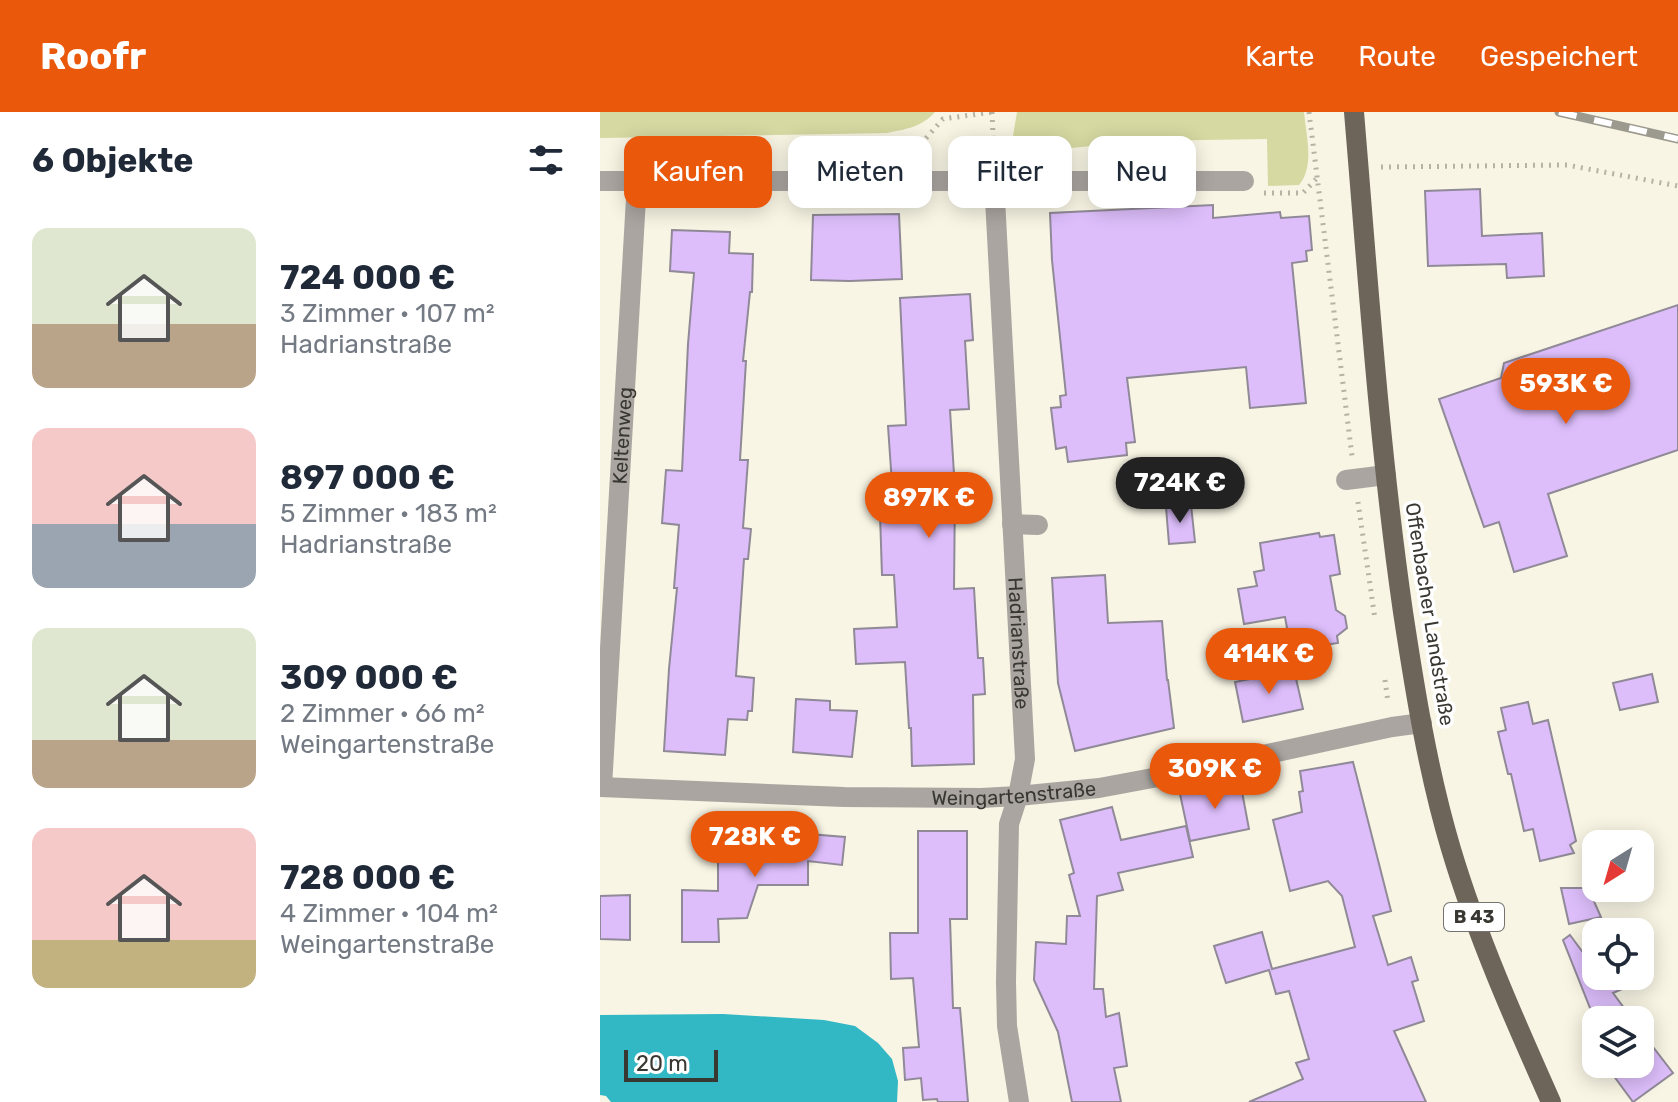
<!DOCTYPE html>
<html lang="de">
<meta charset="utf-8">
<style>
body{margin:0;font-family:Rubik,sans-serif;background:#f6f6f7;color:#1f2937;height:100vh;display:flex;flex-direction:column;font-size:30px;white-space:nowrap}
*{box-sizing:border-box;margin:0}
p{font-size:26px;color:#747a83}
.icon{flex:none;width:44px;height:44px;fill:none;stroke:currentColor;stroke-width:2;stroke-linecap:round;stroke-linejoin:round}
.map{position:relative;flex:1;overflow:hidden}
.drawer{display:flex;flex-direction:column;background:#fff;width:600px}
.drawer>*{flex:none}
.guide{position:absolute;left:24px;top:24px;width:760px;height:72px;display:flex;gap:16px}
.needle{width:52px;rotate:217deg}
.fabs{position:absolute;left:982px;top:718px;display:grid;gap:16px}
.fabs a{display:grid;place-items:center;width:72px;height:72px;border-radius:16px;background:#fff;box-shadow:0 4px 20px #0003;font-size:40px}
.scale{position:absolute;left:24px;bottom:20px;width:94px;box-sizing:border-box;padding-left:8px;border:4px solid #393731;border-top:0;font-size:22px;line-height:28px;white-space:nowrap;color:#393731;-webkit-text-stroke:6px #fff;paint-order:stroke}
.price{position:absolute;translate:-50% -68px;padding:0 18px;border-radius:28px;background:#ea580c;color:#fff;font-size:26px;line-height:52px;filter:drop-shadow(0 2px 4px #0008)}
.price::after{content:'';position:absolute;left:50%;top:48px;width:24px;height:18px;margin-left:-12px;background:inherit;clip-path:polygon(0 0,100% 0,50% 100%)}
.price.current{background:#222;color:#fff}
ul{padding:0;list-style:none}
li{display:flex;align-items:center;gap:24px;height:200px;padding:0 32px}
li span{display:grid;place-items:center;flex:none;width:224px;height:160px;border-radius:16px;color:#555}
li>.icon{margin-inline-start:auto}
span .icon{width:96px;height:96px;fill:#fffc;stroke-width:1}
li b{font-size:34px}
h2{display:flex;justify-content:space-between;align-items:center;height:96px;padding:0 32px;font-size:34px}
.pill{padding:0 28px;border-radius:16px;background:#fff;box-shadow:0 4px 20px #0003;font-size:28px;line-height:72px}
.pill.current{background:#ea580c;color:#fff}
header{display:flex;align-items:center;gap:48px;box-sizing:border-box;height:112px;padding:0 40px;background:#ea580c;color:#fff}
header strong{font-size:38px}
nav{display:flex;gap:44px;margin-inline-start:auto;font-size:28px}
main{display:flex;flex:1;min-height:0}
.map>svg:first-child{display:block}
.green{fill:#d6d9a1}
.water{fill:#32b7c5}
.building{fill:#ddbefb;stroke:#908997;stroke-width:2}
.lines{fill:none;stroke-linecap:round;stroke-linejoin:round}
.path{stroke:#b5b3a5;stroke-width:5;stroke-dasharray:2 6;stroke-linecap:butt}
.minor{stroke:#aaa5a0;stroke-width:20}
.major{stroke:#6d655a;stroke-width:20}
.rail-casing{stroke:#9c9a8e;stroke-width:9}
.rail{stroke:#fff;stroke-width:6;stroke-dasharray:18;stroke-linecap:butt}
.labels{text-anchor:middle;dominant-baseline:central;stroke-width:7;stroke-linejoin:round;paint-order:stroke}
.shield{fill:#fff;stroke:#74736f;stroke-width:2}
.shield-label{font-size:18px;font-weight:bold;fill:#393731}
.street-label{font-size:20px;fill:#393731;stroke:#fff}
</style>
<header>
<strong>Roofr</strong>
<nav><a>Karte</a><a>Route</a><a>Gespeichert</a></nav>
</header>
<main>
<section class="drawer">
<h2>6 Objekte<svg class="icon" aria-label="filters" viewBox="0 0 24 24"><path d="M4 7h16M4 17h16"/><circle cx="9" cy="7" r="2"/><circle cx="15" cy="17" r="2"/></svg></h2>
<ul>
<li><span style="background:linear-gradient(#dfe7d0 60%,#b9a48a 0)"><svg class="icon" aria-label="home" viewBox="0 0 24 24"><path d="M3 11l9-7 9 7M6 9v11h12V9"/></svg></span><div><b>724 000 €</b><p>3 Zimmer · 107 m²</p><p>Hadrianstraße</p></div></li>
<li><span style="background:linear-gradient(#f6c9c9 60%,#9aa5b1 0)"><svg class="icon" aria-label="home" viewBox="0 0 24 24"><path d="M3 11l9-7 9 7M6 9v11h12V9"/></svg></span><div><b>897 000 €</b><p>5 Zimmer · 183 m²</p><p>Hadrianstraße</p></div></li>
<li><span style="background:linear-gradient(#dfe7d0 70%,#b9a48a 0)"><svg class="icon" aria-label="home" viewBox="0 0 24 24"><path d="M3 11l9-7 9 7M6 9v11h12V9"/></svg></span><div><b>309 000 €</b><p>2 Zimmer · 66 m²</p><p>Weingartenstraße</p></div></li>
<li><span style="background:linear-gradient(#f6c9c9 70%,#c2b280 0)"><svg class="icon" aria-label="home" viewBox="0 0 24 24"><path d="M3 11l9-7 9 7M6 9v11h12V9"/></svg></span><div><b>728 000 €</b><p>4 Zimmer · 104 m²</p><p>Weingartenstraße</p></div></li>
</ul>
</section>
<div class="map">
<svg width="1078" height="990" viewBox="0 0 1078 990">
<rect width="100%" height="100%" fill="#f8f5e4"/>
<!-- green -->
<g class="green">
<path d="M0,0H335C322,15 306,17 287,21L0,26Z"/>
<path d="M417,0H704C706,23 715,54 699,73L668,74L667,27L542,29L410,42Z"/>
</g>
<!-- water -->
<path class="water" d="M123,902L224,908L255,914L278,931L292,947L298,969L297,990H11L6,984L0,983V903Z"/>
<!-- building -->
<g class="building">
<path d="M880,77L882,124L942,121L944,164L907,166L906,152L828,154L825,79Z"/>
<path d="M613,93V106L680,100L681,106L709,104L712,138L706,139L707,149L692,151L706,291L650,296L646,255L527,266L535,330L526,331L527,343L468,350L466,335L456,337L451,296L461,295L460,284L466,283L452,148L450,101Z"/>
<path d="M299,102L302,167L250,169L211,168L213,103Z"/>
<path d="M72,118L130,120L129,141L153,142L152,180H150L143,249H146L140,348H148L143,416L151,417L148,447H144L136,564L154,566L152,599H148L147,608L128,607L125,643L64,639L69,557L77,476H74L79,413L62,411L66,358L82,359L88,232L94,161L70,159Z"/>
<path d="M370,182L373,228L365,229L369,297L350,298L355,378L354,477L374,476L378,546H383L385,582L373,583L374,652L312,654L311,616H309L305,550L256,552L254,517L297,515L294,463H282L279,372H292L288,314L306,313L300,186Z"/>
<path d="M1078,193V338L948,382L967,444L914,460L899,410L884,415L839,287L901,266L904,251Z"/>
<path d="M591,393L595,430L569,432L566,395Z"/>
<path d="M719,421L720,425L734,423L740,462L730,464L736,498L745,504L747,516L737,524L738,531L691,538L685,505L644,512L638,477L657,474L654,460L664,458L660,431Z"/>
<path d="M505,463L508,511L562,509L567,568H568L574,616L475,639L458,571L452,466Z"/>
<path d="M694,558L703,597L643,610L635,570Z"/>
<path d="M1052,562L1058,590L1020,598L1013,571Z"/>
<path d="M196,587L230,589V598L257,599L252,645L193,640Z"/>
<path d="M928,590L933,612L948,608L976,729L970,733L974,741L940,749L933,717L924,719L911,662H908L898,620L906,618L901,596Z"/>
<path d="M753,650L791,799L773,804L788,853L811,845L818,868L812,870L824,909L794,919L826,990H649L703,967L696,951L709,947L689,879L676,882L669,858L626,871L614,834L662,820L672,857L755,835L742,784L728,769L690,779L673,708L702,700L699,680L703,679L700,659Z"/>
<path d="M640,669L649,717L590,729L580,682Z"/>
<path d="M512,695L521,728L586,714L593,745L518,761L523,778L497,784L494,877H503L506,905L519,901L527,954L514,956L521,990H472L458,920L434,868L436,830L466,832L467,804H480L469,763L474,761L460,708Z"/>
<path d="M167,715H196V721L245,725L242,753L208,749V773H158L147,806L118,807L119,830H82V778L118,779V741L167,740Z"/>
<path d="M318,719H367V807H350L353,896H360L368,990H338L337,987L323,988L321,966L305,968L303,936L319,935L313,866L291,867L290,821H318Z"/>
<path d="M961,776H988L1001,805L969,812Z"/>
<path d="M30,783V828L0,827V784Z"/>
<path d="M970,823L996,858V864H1052L1013,881L1033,908H996V911L963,828Z"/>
<path d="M1040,918L1073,961L1033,990L1005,952H1040Z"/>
</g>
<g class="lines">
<!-- path -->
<g class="path">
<path d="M392,0L394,47"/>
<path d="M709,0L752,344"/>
<path d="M310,44L343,7L392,0"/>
<path d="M781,55L967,53L1078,74"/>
<path d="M664,81H703L717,66"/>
<path d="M758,390L775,507"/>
<path d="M785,568L788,590"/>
</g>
<!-- minor -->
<g class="minor">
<path id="s1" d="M394,68L425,647L418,684L409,712L406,870L407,914L419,990"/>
<path d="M0,69H644"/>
<path d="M746,368L786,363"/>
<path d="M412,412L438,413"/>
<path id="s2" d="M0,675L244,685L381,686L418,684L499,676L585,660L792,615L822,611"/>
<path id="s3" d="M2,675L37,69"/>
</g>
<!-- major -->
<path class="major" d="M754,0C768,167 779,334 803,500C815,579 828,660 851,737C877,824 914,907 951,990"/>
<defs>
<path id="rail" d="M959,0L1078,27"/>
</defs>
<!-- rail casing -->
<use href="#rail" class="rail-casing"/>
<!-- rail -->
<use href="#rail" class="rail"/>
</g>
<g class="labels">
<!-- shield labels -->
<rect class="shield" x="844" y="791" width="60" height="28" rx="6"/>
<g class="shield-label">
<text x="874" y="805">B 43</text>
</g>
<!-- street labels -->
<g class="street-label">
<text stroke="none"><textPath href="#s3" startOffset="352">Keltenweg</textPath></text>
<text transform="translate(830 502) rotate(81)">Offenbacher Landstraße</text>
<text stroke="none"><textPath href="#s1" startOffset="464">Hadrianstraße</textPath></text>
<text stroke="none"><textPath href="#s2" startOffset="414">Weingartenstraße</textPath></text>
</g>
</g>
</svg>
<div class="fabs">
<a><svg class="needle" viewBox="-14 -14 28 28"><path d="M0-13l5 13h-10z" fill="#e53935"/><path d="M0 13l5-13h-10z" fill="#747a83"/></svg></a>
<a><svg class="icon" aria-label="locate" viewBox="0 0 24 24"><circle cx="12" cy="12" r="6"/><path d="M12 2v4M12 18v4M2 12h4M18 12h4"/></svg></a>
<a><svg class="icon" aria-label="layers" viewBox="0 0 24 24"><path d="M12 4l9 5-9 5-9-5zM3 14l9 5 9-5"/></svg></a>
</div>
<div class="scale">20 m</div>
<b class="price" style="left:966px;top:314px">593K €</b>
<b class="price current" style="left:580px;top:413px">724K €</b>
<b class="price" style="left:329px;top:428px">897K €</b>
<b class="price" style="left:669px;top:584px">414K €</b>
<b class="price" style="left:615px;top:699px">309K €</b>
<b class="price" style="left:155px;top:767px">728K €</b>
<div class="guide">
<a class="pill current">Kaufen</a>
<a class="pill">Mieten</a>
<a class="pill">Filter</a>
<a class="pill">Neu</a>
</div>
</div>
</main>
